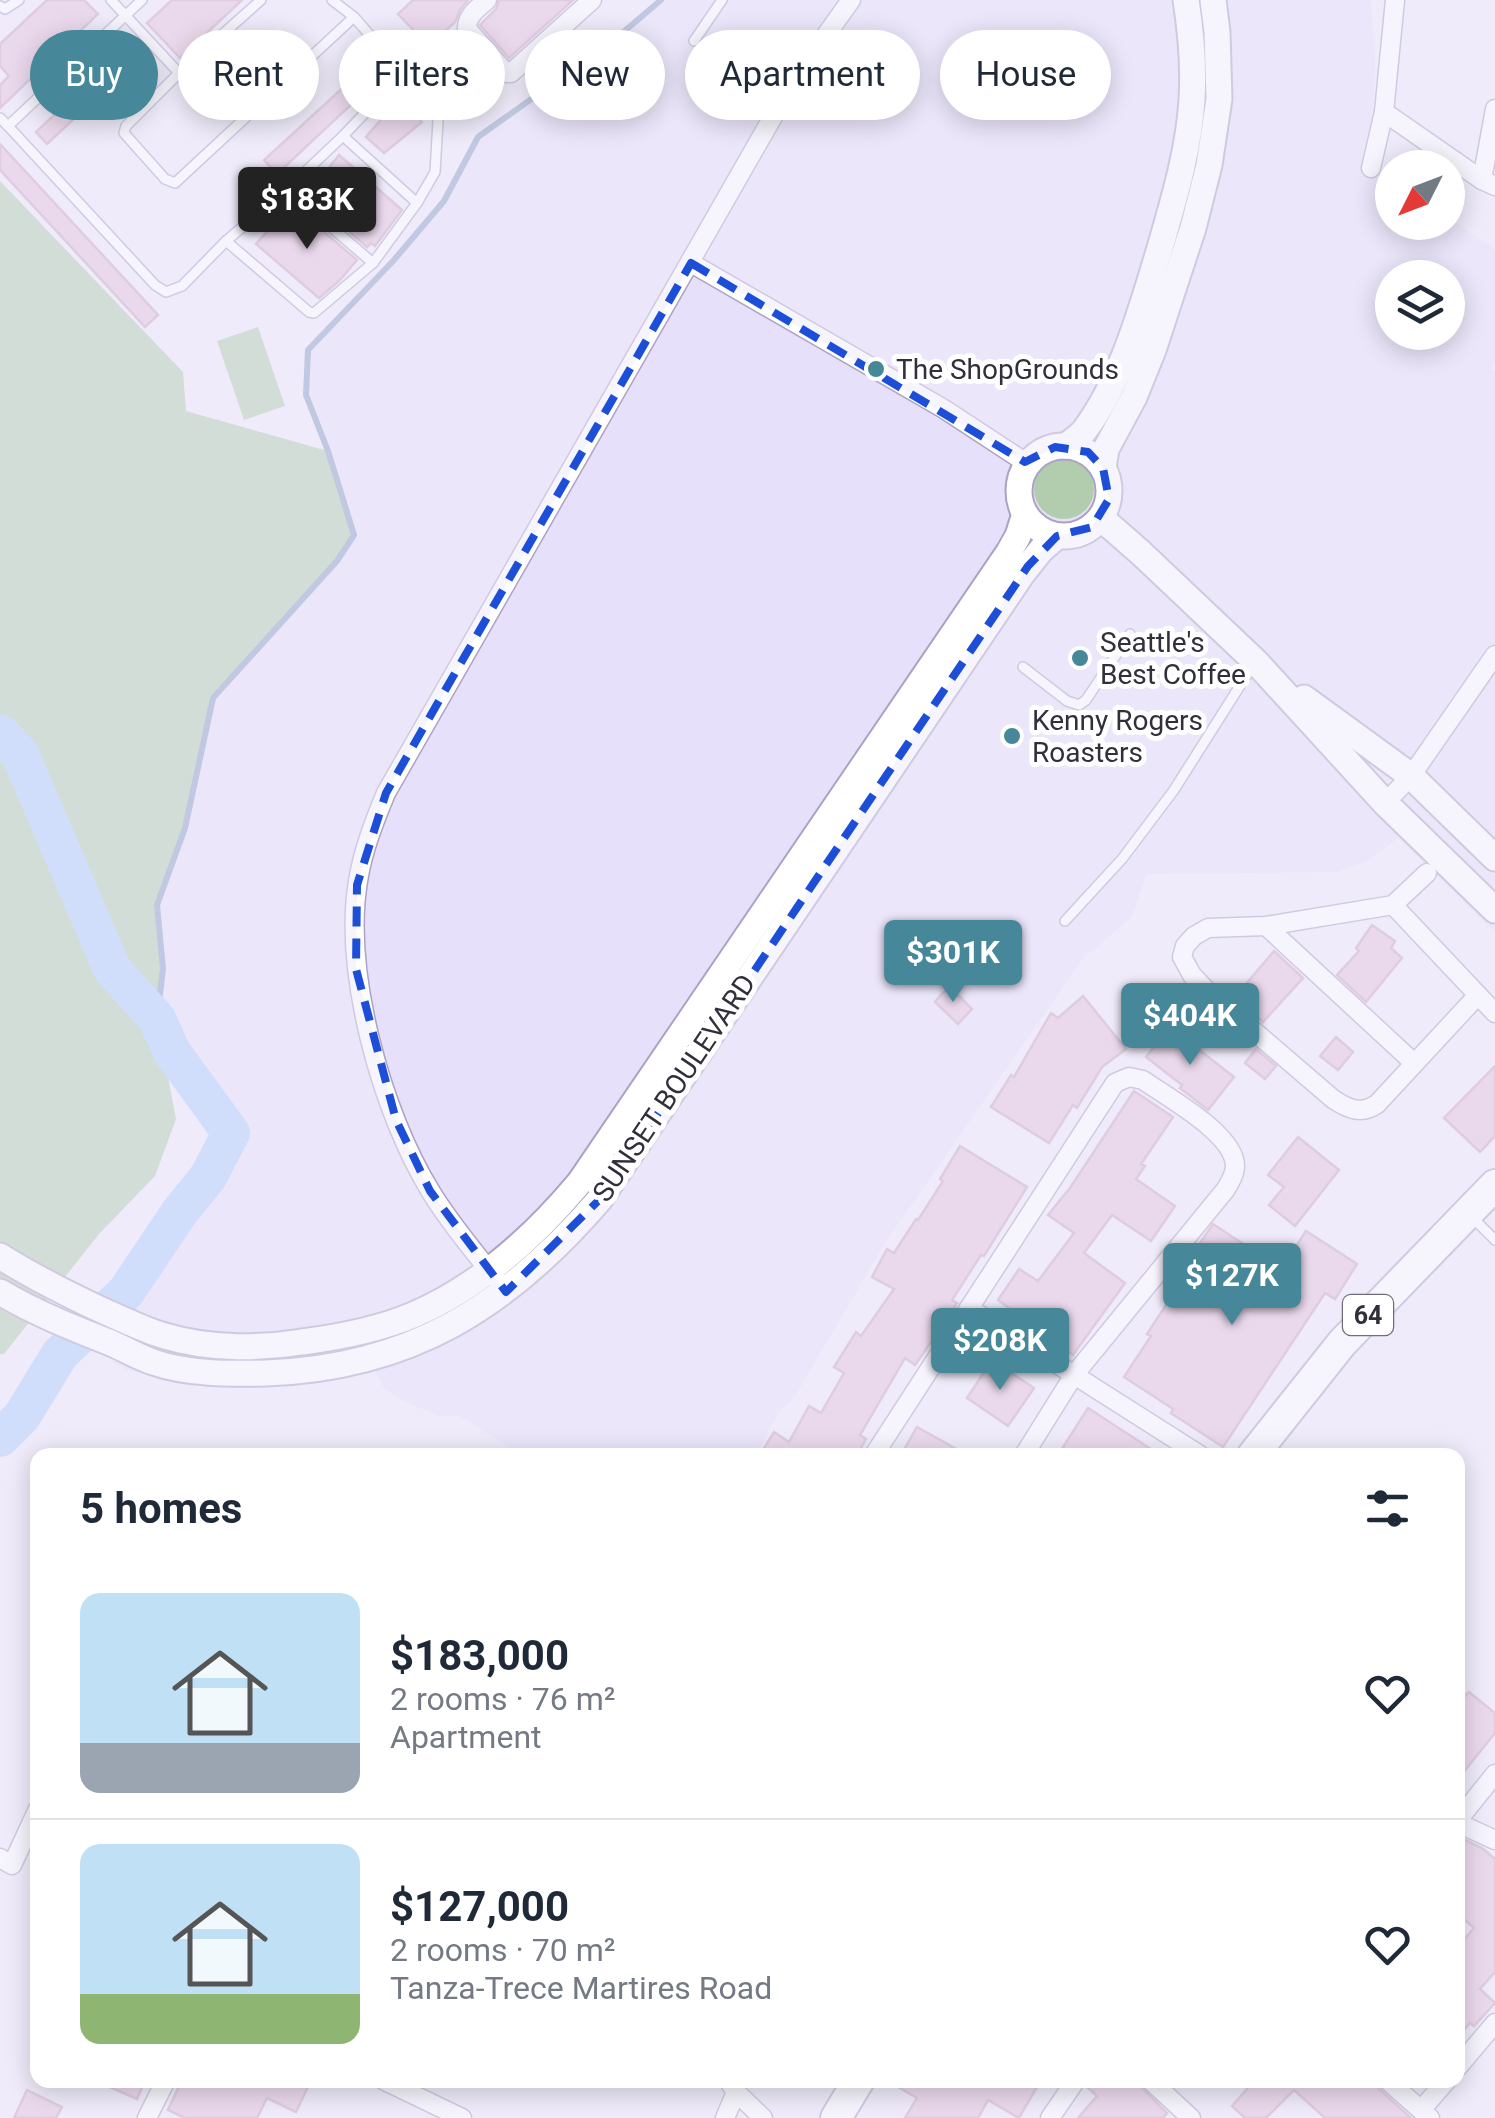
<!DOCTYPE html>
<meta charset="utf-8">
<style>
body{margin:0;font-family:Roboto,sans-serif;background:#f2f2f3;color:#1f2937;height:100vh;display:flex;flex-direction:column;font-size:38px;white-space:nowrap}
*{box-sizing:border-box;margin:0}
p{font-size:32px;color:#747a83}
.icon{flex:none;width:55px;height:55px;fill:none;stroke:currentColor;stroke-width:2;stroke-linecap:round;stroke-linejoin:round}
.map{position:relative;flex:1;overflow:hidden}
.drawer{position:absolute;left:30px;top:1448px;width:1435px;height:640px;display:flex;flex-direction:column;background:#fff;border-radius:20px;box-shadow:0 5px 25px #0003}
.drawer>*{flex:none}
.banner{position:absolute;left:30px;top:30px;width:1435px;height:90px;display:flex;gap:20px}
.needle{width:65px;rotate:228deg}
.tools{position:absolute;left:1375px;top:150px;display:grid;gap:20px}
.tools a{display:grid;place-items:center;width:90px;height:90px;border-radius:50%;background:#fff;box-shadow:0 5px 25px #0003;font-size:50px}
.price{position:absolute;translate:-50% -85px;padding:0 22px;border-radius:10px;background:#468799;color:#fff;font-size:32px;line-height:65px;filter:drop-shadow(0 2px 5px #0008)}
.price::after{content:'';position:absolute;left:50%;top:60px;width:30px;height:22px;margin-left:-15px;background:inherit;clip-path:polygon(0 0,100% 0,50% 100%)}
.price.selected{background:#222;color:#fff}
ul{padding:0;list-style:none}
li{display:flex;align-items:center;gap:30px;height:250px;padding:0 50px}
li+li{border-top:2px solid #e0e1e3}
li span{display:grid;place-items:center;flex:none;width:280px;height:200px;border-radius:20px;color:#555}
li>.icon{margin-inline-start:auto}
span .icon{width:120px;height:120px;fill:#fffc;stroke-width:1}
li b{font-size:42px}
h2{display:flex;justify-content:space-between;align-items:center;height:120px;padding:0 50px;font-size:42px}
.tag{padding:0 35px;border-radius:45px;background:#fff;box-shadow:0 5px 25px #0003;font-size:35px;line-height:90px}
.tag.selected{background:#468799;color:#fff}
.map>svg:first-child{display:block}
.built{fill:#e7e0fa;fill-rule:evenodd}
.green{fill:#b1cdad}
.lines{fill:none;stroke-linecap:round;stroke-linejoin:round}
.stream{stroke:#879fc4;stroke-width:6}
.river{stroke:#accffe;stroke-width:38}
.building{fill:#e5c4db;stroke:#c9a9c0;stroke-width:2.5}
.lane-casing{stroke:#aca3c4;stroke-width:12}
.street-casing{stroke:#aca3c4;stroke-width:21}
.secondary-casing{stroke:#aca3c4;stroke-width:29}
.primary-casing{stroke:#aca3c4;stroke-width:34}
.lane{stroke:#fff;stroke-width:9}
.street{stroke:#fff;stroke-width:18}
.secondary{stroke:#fff;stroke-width:25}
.primary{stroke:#fff;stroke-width:30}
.marked{fill:none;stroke:#1d4ed8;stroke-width:8;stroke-dasharray:20 12;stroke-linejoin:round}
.poi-dot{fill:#468799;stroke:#fff;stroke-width:4}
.labels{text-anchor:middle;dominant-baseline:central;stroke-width:10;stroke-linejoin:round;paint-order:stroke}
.shield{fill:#fff;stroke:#706d76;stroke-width:2.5}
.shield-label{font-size:25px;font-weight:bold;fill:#322f3c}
.poi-label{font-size:28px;fill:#322f3c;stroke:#fff;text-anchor:start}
.street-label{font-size:28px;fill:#322f3c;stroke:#fff}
</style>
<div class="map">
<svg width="1495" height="2118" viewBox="0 0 1495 2118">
<rect width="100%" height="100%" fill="#efebfa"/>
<!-- built -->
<path class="built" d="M661,0H1371L1375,63L1373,113L1364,163L1392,181V222H1448V217L1495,250V362L1491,368L1495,371V932L1398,838L1369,860L1338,872L1147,874L1131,918L1084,957L885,1243L794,1398L779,1412L755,1455H521L460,1416H440L400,1400L384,1388L375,1370L340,1378L282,1386L236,1388L130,1371L113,1363L134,1310L118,1299L208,1177L231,1133L172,1052L157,1019L163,969L157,905L185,827L213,698L337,561L354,535L328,451L306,395L308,350L394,260L444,201L478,137L614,40ZM1392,278H1448V332H1392Z"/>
<!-- green -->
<g class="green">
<path d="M0,181L183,372L186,411L328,451L354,535L337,561L213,698L185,827L157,905L163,969L157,1019L176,1119L155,1176L99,1234L4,1354H0Z"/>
<path d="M258,327L285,406L244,420L217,341Z"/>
<circle cx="1064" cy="489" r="30"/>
</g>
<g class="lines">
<!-- stream -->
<path class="stream" d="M157,1019L163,969L157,905L185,828L213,698L337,561L354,535L328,451L306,395L308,350L394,260L444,201L478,137L614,40L661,0"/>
<!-- river -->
<path class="river" d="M0,733L20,754L112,969L157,1019L172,1052L231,1133L208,1177L179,1213L126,1292L60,1354L22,1416L0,1438"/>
</g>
<!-- building -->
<g class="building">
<path d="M47,0H84L98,14L0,108V85L9,76L0,66V44Z"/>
<path d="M172,0H242L180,58L147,23Z"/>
<path d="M413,0H468L460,10L455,22L429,46L398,14Z"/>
<path d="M499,0H573L509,58L480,25L496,9Z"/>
<path d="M126,47L138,59L47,144L36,132Z"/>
<path d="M373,60L385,73L277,174L264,160Z"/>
<path d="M405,100L422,122L384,153L366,137L385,115Z"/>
<path d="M0,144L158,315L145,327L0,170Z"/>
<path d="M339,155L402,210L375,246L371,243L367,247L307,195Z"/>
<path d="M296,208L357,260L339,281L319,298L256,244L286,211L291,215Z"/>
<path d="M1372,925L1395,941L1391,948L1402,958L1366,1002L1337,975L1359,951L1356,948Z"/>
<path d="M1274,951L1303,978L1263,1022L1234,998Z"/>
<path d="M949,986L972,1009L958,1024L935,1002Z"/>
<path d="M1083,996L1126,1049L1102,1067L1077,1108L1073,1105L1049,1143L991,1107L1011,1075L1014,1077L1051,1013L1058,1018Z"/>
<path d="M1170,1027L1234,1077L1208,1110L1180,1088L1182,1085L1146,1057Z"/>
<path d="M1336,1037L1353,1052L1338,1070L1320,1056Z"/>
<path d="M1256,1049L1276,1066L1265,1079L1245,1063Z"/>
<path d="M1495,1066V1136L1480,1152L1444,1118Z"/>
<path d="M1134,1091L1173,1117L1141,1164L1145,1166L1136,1179L1175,1206L1151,1241L1112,1215L1084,1253L1125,1283L1073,1355L998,1300L1019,1269L1038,1281L1074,1233L1048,1215L1070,1188Z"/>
<path d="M1298,1137L1339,1170L1295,1226L1269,1205L1284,1187L1268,1175Z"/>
<path d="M960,1146L1027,1187L984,1256L981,1255L952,1300L957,1303L947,1319L915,1365L905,1358L860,1435L866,1439L857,1455H760L774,1432L789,1442L809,1406L821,1413L844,1373L834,1367L856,1332L861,1336L894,1289L872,1277L887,1249L894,1253L916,1219L918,1220L943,1181L940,1179Z"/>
<path d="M1213,1224L1281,1269L1306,1231L1357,1264L1335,1299L1325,1293L1223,1447L1171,1413L1173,1409L1124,1377L1151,1336L1147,1334L1197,1258L1192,1255Z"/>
<path d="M992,1360L1034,1388L1008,1426L967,1398Z"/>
<path d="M1088,1408L1160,1455H1058Z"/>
<path d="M917,1427L967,1455H901Z"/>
<path d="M1458,1690L1465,1696L1469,1692L1495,1713V1733L1458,1779Z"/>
<path d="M1465,1840L1482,1848L1495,1859V1972L1480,1989L1495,2003L1474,2026L1470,2023L1458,2037V1947L1474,1928L1458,1914V1848Z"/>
<path d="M94,2080H145L137,2099Z"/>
<path d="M182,2080H219L231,2086L233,2082L229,2080H311L296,2112L267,2098L257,2118H185L168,2110Z"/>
<path d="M886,2080H1041L1019,2118L988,2100L978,2118H905L917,2098Z"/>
<path d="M1088,2080H1134L1167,2113L1163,2118H1078L1097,2096L1087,2087Z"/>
<path d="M1255,2080H1375L1379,2089L1411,2118H1325L1294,2090L1266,2118H1245L1232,2106Z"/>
<path d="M27,2090L62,2107L56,2118H14Z"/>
</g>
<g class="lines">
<defs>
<g id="lane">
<path d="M111,0L179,73L261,0"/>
<path d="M0,6L5,9L19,0"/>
<path d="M694,41L722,0"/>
<path d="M179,73L126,126L124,133L165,179L175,183L354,17"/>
<path d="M0,118L8,126L142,0"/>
<path d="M8,126L155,285L166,292L182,286L226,241L287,189L343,136L403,73L354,17L332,0"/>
<path d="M343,136L417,203L435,172L438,121C435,102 415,87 403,73"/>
<path d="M287,189L373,263"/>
<path d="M226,241L309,312L314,313L373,263L417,203"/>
<path d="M1023,667L1067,701L1079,705L1086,700L1130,634"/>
<path d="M1065,921L1122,859L1174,790L1255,662"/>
<path d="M1472,1217L1495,1240"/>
</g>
<g id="street">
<path d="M487,0C478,8 466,16 467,29L506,73H511L592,0"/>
<path d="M1384,112L1482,180L1495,186"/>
<path d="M1371,168L1384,112L1395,0"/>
<path d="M1482,180L1495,109"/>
<path d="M691,263L944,409L1028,464"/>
<path d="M1385,803L1411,776L1495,655"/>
<path d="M1427,873L1393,905L1266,926L1208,928L1194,936L1185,946L1182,957L1192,975L1206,990L1333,1099C1348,1109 1361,1115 1377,1104L1478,995"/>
<path d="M1393,905L1495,1013"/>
<path d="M1266,926L1414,1063"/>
<path d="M495,1278C473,1250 449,1222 431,1192C382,1113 343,973 358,881C363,850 374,822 386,793L794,80L851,0"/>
<path d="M969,1308L1200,1455"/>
<path d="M874,1455L1115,1083L1129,1077L1143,1080C1168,1098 1235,1134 1235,1166C1235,1174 1230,1182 1226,1189L1074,1375L1024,1455"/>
<path d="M1458,1820L1495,1774"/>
<path d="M1458,1823L1495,1840"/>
<path d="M0,1858L12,1865L38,1809"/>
<path d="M1458,2067L1495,2023"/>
<path d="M383,2080L462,2118"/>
<path d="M728,2080L736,2092L763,2118"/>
<path d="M1150,2080L1191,2118"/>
<path d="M1387,2080L1430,2118"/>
<path d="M1421,2110L1447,2080"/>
<path d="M147,2118L166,2080"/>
<path d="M725,2118L736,2092"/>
<path d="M1050,2118L1076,2080"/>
</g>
<g id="secondary">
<circle cx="1064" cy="491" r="45"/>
<path d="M1066,446C1072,441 1079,437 1084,431C1122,381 1142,307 1160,248C1174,199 1189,150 1192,99C1194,66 1191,32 1186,0"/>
<path d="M1103,468L1106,449L1134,397L1153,350L1193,228L1209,165L1219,99L1217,32L1213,0"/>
<path d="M1101,518L1141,553L1256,662L1385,803L1495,910"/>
<path d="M1304,698L1411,776L1495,858"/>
<path d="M0,1256C35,1278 71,1296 108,1313C127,1321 146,1331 165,1336C208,1349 258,1349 302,1342C340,1337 378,1330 413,1315C479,1287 535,1236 580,1182L1009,552L1018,536L1025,514"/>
<path d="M0,1292C35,1313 73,1328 111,1343C125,1349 138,1357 153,1362C187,1374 230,1374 266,1373C411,1368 508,1306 600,1199L1022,574L1041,550L1057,536"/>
</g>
<g id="primary">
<path d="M1253,1455L1342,1343L1495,1185"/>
<path d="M836,2118L859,2080"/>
</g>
</defs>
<!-- lane casing -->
<use href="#lane" class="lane-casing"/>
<!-- street casing -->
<use href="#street" class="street-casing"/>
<!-- secondary casing -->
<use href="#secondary" class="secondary-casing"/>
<!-- primary casing -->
<use href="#primary" class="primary-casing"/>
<!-- lane -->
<use href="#lane" class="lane"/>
<!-- street -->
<use href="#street" class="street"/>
<!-- secondary -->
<use href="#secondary" class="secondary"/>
<!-- primary -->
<use href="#primary" class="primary"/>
</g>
<!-- marked area -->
<path d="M0 0H1495V2118H0ZM691,263L1025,462L1055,447L1088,452L1103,468L1109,499L1092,527L1057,536L1028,566L600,1199L506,1292L430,1191L396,1120L356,969L357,885L386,793Z" fill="#efebfa" fill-opacity=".55" fill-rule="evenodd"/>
<path class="marked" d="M691,263L1025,462L1055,447L1088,452L1103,468L1109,499L1092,527L1057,536L1028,566L600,1199L506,1292L430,1191L396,1120L356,969L357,885L386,793Z"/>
<!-- markers -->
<g class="poi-dot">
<circle cx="876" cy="369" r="10"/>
<circle cx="1080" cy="658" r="10"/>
<circle cx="1012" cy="736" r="10"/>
</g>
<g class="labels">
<!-- shield labels -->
<rect class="shield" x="1343" y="1295" width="50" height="40" rx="8"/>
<g class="shield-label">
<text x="1368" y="1315">64</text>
</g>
<!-- poi labels -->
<g class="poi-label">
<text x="896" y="369">The ShopGrounds</text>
<text x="1100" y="642">Seattle's<tspan x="1100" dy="32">Best Coffee</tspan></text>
<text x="1032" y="720">Kenny Rogers<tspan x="1032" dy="32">Roasters</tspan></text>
</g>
<!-- street labels -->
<g class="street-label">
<text transform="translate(674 1088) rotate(-56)">SUNSET BOULEVARD</text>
</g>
</g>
</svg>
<div class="tools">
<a><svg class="needle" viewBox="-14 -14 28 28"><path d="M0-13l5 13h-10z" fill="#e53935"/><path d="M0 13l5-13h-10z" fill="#747a83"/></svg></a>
<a><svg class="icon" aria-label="layers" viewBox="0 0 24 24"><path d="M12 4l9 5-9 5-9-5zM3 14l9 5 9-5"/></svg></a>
</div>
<b class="price selected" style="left:307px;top:252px">$183K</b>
<b class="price" style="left:953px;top:1005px">$301K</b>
<b class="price" style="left:1190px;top:1068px">$404K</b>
<b class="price" style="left:1232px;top:1328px">$127K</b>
<b class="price" style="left:1000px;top:1393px">$208K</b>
<div class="banner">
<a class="tag selected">Buy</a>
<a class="tag">Rent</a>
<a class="tag">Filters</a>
<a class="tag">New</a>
<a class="tag">Apartment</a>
<a class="tag">House</a>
</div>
<section class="drawer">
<h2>5 homes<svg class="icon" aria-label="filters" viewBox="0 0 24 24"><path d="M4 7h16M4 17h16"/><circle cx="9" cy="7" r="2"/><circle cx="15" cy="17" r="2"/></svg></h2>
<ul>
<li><span style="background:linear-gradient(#bfe0f5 75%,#9aa5b1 0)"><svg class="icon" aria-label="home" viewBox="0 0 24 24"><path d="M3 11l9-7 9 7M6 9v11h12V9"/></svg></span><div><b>$183,000</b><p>2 rooms · 76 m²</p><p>Apartment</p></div><svg class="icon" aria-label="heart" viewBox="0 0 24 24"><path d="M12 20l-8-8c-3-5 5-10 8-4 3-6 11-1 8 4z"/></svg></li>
<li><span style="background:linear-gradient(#bfe0f5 75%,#8fb573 0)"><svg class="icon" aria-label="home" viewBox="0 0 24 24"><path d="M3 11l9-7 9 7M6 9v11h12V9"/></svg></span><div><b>$127,000</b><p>2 rooms · 70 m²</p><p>Tanza-Trece Martires Road</p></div><svg class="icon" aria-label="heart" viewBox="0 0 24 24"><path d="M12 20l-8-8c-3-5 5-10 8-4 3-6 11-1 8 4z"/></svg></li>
</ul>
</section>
</div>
